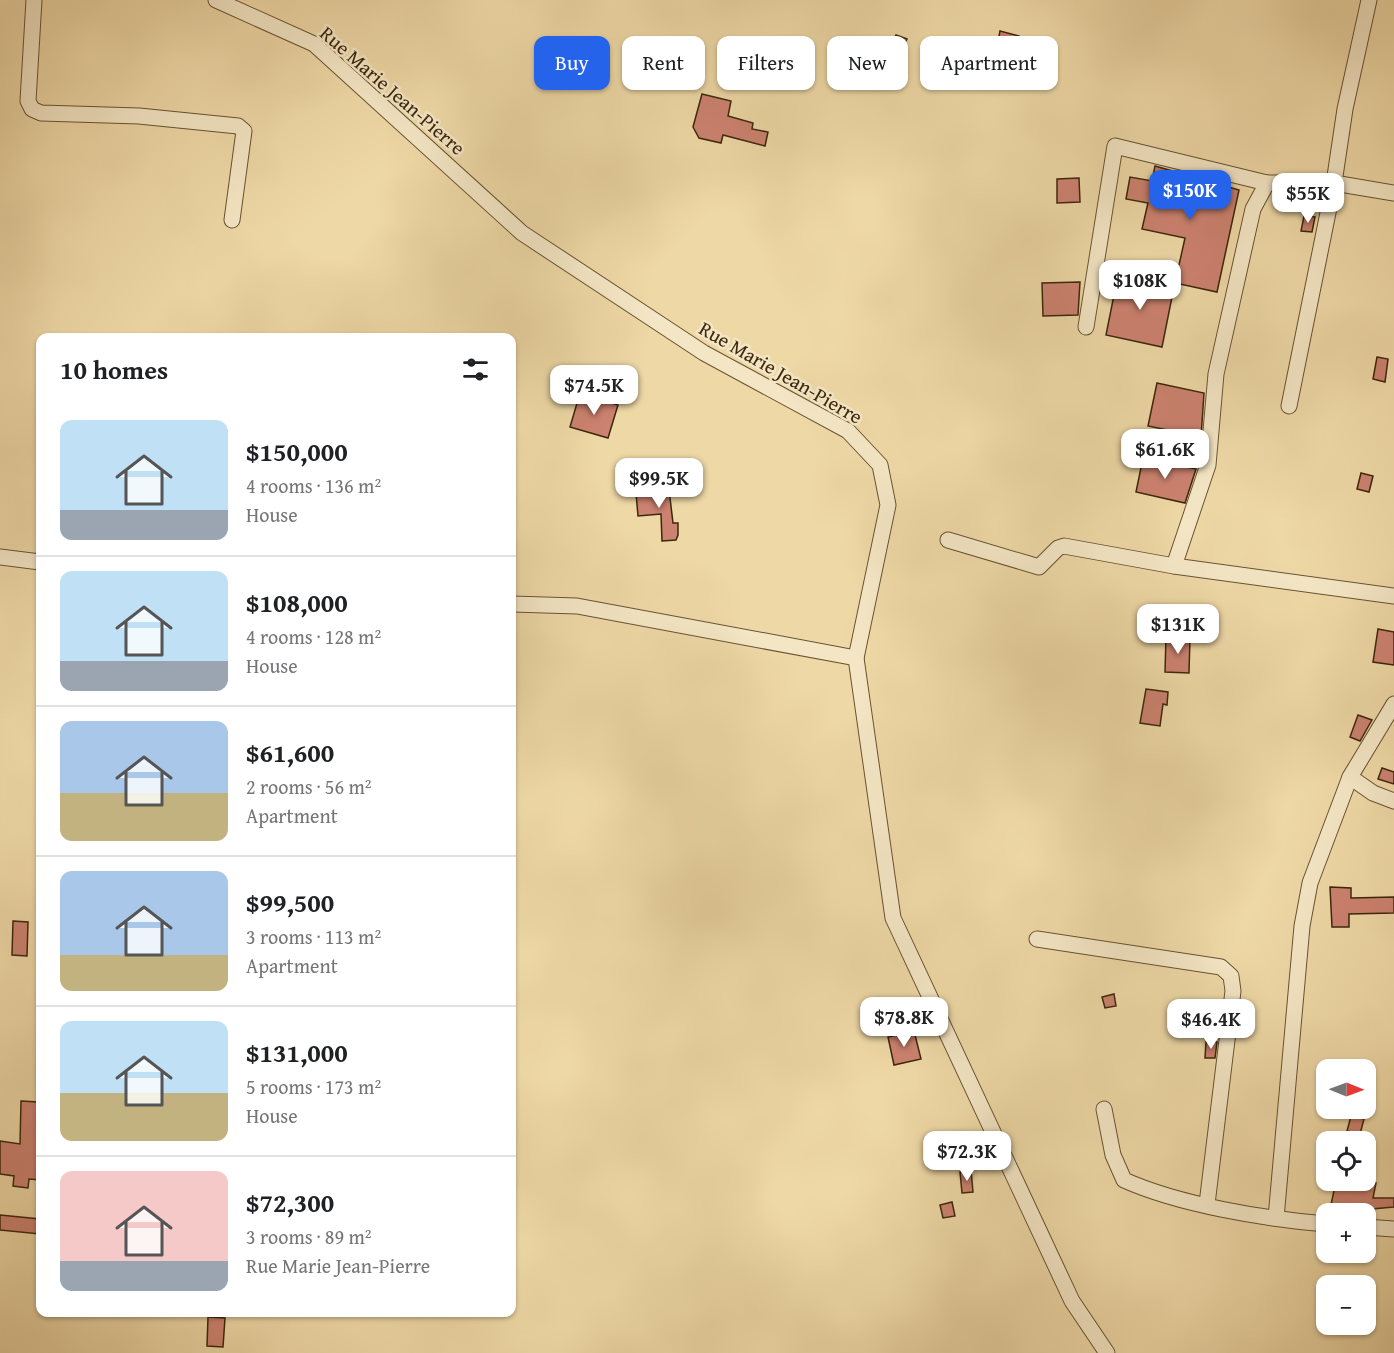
<!DOCTYPE html>
<meta charset="utf-8">
<style>
body{margin:0;font-family:"Gentium Book Plus",serif;background:#f2f2f2;color:#202124;height:100vh;display:flex;flex-direction:column;font-size:22px;white-space:nowrap}
*{box-sizing:border-box;margin:0}
p{font-size:20px;color:#757577}
.icon{flex:none;width:33px;height:33px;fill:none;stroke:currentColor;stroke-width:2;stroke-linecap:round;stroke-linejoin:round}
.map{position:relative;flex:1;overflow:hidden}
.sheet{position:absolute;left:36px;top:333px;width:480px;height:984px;display:flex;flex-direction:column;background:#fff;border-radius:12px;box-shadow:0 2px 4px #0004}
.sheet>*{flex:none}
.guide{position:absolute;left:534px;top:36px;width:570px;height:54px;display:flex;gap:12px}
.needle{width:39px;rotate:91deg}
.tools{position:absolute;left:1316px;top:1059px;display:grid;gap:12px}
.tools a{display:grid;place-items:center;width:60px;height:60px;border-radius:12px;background:#fff;box-shadow:0 2px 4px #0004;font-size:30px}
.price{position:absolute;translate:-50% -51px;padding:0 14px;border-radius:12px;background:#fff;color:#222;font-size:20px;line-height:39px;filter:drop-shadow(0 2px 3px #0008)}
.price::after{content:'';position:absolute;left:50%;top:36px;width:18px;height:14px;margin-left:-9px;background:inherit;clip-path:polygon(0 0,100% 0,50% 100%)}
.price.active{background:#2563eb;color:#fff}
ul{padding:0;list-style:none}
li{display:flex;align-items:center;gap:18px;height:150px;padding:0 24px}
li+li{border-top:2px solid #e0e0e0}
li span{display:grid;place-items:center;flex:none;width:168px;height:120px;border-radius:12px;color:#555}
li>.icon{margin-inline-start:auto}
span .icon{width:72px;height:72px;fill:#fffc;stroke-width:1}
li b{font-size:26px}
h2{display:flex;justify-content:space-between;align-items:center;height:72px;padding:0 24px;font-size:26px}
.chip{padding:0 21px;border-radius:12px;background:#fff;box-shadow:0 2px 4px #0004;font-size:21px;line-height:54px}
.chip.active{background:#2563eb;color:#fff}
.map>svg:first-child{display:block}
.building{fill:#cc8270;stroke:#3b270b;stroke-width:1.5}
.lines{fill:none;stroke-linecap:round;stroke-linejoin:round}
.minor-casing{stroke:#685332;stroke-width:17}
.minor{stroke:#f4e6c5;stroke-width:15}
.labels{text-anchor:middle;dominant-baseline:central;stroke-width:5;stroke-linejoin:round;paint-order:stroke}
.street-label{font-size:20px;fill:#3b270b;stroke:#f4e6c5}
</style>
<div class="map">
<svg width="1394" height="1353" viewBox="0 0 1394 1353">
<rect width="100%" height="100%" fill="#eed8a6"/>
<filter id="stains"><feTurbulence type="fractalNoise" baseFrequency=".00333" numOctaves="4"/><feColorMatrix values="0 0 0 0 .2 0 0 0 0 .09 0 0 0 0 .02 0 0 0 .5 -.17"/></filter>
<radialGradient id="worn" r=".72"><stop offset=".6" stop-color="#630" stop-opacity="0"/><stop offset="1" stop-color="#630" stop-opacity=".3"/></radialGradient>
<!-- building -->
<g class="building">
<path d="M1000,31L1019,36L1015,51L997,47Z"/>
<path d="M896,35L907,39L899,55L889,51Z"/>
<path d="M702,94L731,101L728,116L753,123L752,129L768,132L765,146L723,135L721,143L699,138L693,127Z"/>
<path d="M1155,166L1239,190L1217,292L1175,283L1185,238L1142,229L1148,203L1126,199L1130,177L1152,181Z"/>
<path d="M1079,178L1080,202L1057,203V179Z"/>
<path d="M1304,216L1315,217L1312,232L1301,231Z"/>
<path d="M1118,275L1174,287L1162,347L1106,335Z"/>
<path d="M1080,282L1078,315L1043,316L1042,283Z"/>
<path d="M1377,357L1388,359L1385,382L1373,379Z"/>
<path d="M1157,383L1204,393L1201,437L1148,426Z"/>
<path d="M580,393L618,405L608,438L570,427Z"/>
<path d="M1143,458L1196,469L1185,503L1136,492Z"/>
<path d="M1361,473L1373,476L1369,492L1357,489Z"/>
<path d="M668,481L673,523H678V535L676,540L662,541L661,514L638,516L636,493L654,492L653,482Z"/>
<path d="M1378,629L1394,632V665L1373,662Z"/>
<path d="M1166,636L1190,637L1189,673L1165,672Z"/>
<path d="M1146,689L1168,692L1167,705L1163,704L1160,726L1140,723Z"/>
<path d="M1358,715L1372,720L1360,741L1350,737Z"/>
<path d="M1382,768L1394,772V784L1378,779Z"/>
<path d="M1330,887L1351,888V898L1394,897V913L1349,914V927H1332Z"/>
<path d="M13,921L28,922L27,956L12,955Z"/>
<path d="M1114,994L1116,1006L1105,1008L1102,997Z"/>
<path d="M914,1031L921,1059L894,1065L888,1037Z"/>
<path d="M1206,1042H1217L1215,1058H1205Z"/>
<path d="M21,1101L39,1102L40,1106V1180L29,1179L28,1188L13,1186L14,1176L0,1174V1141L20,1144Z"/>
<path d="M1351,1116L1364,1119L1360,1134L1347,1131Z"/>
<path d="M971,1170L973,1192L962,1193L960,1172Z"/>
<path d="M1336,1181L1376,1183L1373,1198H1394V1207L1372,1209L1371,1214H1329Z"/>
<path d="M952,1202L955,1216L943,1218L940,1205Z"/>
<path d="M0,1215L40,1219V1234L0,1230Z"/>
<path d="M208,1317L225,1318L223,1347L207,1346Z"/>
</g>
<g class="lines">
<defs>
<g id="minor">
<path d="M34,0L28,101L32,109L41,113L139,116L238,126L244,131L232,220"/>
<path d="M216,0L314,44L522,233L704,353L848,431L880,465L888,505L856,658L893,918L1072,1301L1107,1353"/>
<path d="M1086,327L1115,146L1267,183H1334L1394,193"/>
<path d="M1289,406L1334,183L1345,109L1369,0"/>
<path d="M948,540L1039,567L1058,548L1064,546L1174,566L1394,596"/>
<path d="M0,557L40,562"/>
<path d="M1174,566L1208,465L1216,374L1253,209L1267,183"/>
<path d="M512,604L577,606L856,658"/>
<path d="M1350,777L1373,793L1394,801"/>
<path d="M1037,939L1221,967L1231,976L1233,991L1207,1204"/>
<path d="M1104,1109L1113,1155L1124,1180C1180,1205 1265,1219 1326,1224"/>
<path d="M1276,1218L1302,926L1310,883L1350,777L1394,704"/>
<path d="M1365,1227L1394,1229"/>
</g>
</defs>
<!-- minor casing -->
<use href="#minor" class="minor-casing"/>
<!-- minor -->
<use href="#minor" class="minor"/>
</g>
<g class="labels">
<!-- street labels -->
<g class="street-label">
<text transform="translate(393 90) rotate(41)">Rue Marie Jean-Pierre</text>
<text transform="translate(781 372) rotate(30)">Rue Marie Jean-Pierre</text>
</g>
</g>
<rect width="100%" height="100%" filter="url(#stains)"/>
<rect width="100%" height="100%" fill="url(#worn)"/>
</svg>
<div class="tools">
<a><svg class="needle" viewBox="-14 -14 28 28"><path d="M0-13l5 13h-10z" fill="#e53935"/><path d="M0 13l5-13h-10z" fill="#757577"/></svg></a>
<a><svg class="icon" aria-label="locate" viewBox="0 0 24 24"><circle cx="12" cy="12" r="6"/><path d="M12 2v4M12 18v4M2 12h4M18 12h4"/></svg></a>
<a>+</a>
<a>−</a>
</div>
<b class="price active" style="left:1190px;top:221px">$150K</b>
<b class="price" style="left:1308px;top:224px">$55K</b>
<b class="price" style="left:1140px;top:311px">$108K</b>
<b class="price" style="left:594px;top:416px">$74.5K</b>
<b class="price" style="left:1165px;top:480px">$61.6K</b>
<b class="price" style="left:659px;top:509px">$99.5K</b>
<b class="price" style="left:1178px;top:655px">$131K</b>
<b class="price" style="left:904px;top:1048px">$78.8K</b>
<b class="price" style="left:1211px;top:1050px">$46.4K</b>
<b class="price" style="left:967px;top:1182px">$72.3K</b>
<div class="guide">
<a class="chip active">Buy</a>
<a class="chip">Rent</a>
<a class="chip">Filters</a>
<a class="chip">New</a>
<a class="chip">Apartment</a>
</div>
<section class="sheet">
<h2>10 homes<svg class="icon" aria-label="filters" viewBox="0 0 24 24"><path d="M4 7h16M4 17h16"/><circle cx="9" cy="7" r="2"/><circle cx="15" cy="17" r="2"/></svg></h2>
<ul>
<li><span style="background:linear-gradient(#bfe0f5 75%,#9aa5b1 0)"><svg class="icon" aria-label="home" viewBox="0 0 24 24"><path d="M3 11l9-7 9 7M6 9v11h12V9"/></svg></span><div><b>$150,000</b><p>4 rooms · 136 m²</p><p>House</p></div></li>
<li><span style="background:linear-gradient(#bfe0f5 75%,#9aa5b1 0)"><svg class="icon" aria-label="home" viewBox="0 0 24 24"><path d="M3 11l9-7 9 7M6 9v11h12V9"/></svg></span><div><b>$108,000</b><p>4 rooms · 128 m²</p><p>House</p></div></li>
<li><span style="background:linear-gradient(#a9c7e8 60%,#c2b280 0)"><svg class="icon" aria-label="home" viewBox="0 0 24 24"><path d="M3 11l9-7 9 7M6 9v11h12V9"/></svg></span><div><b>$61,600</b><p>2 rooms · 56 m²</p><p>Apartment</p></div></li>
<li><span style="background:linear-gradient(#a9c7e8 70%,#c2b280 0)"><svg class="icon" aria-label="home" viewBox="0 0 24 24"><path d="M3 11l9-7 9 7M6 9v11h12V9"/></svg></span><div><b>$99,500</b><p>3 rooms · 113 m²</p><p>Apartment</p></div></li>
<li><span style="background:linear-gradient(#bfe0f5 60%,#c2b280 0)"><svg class="icon" aria-label="home" viewBox="0 0 24 24"><path d="M3 11l9-7 9 7M6 9v11h12V9"/></svg></span><div><b>$131,000</b><p>5 rooms · 173 m²</p><p>House</p></div></li>
<li><span style="background:linear-gradient(#f6c9c9 75%,#9aa5b1 0)"><svg class="icon" aria-label="home" viewBox="0 0 24 24"><path d="M3 11l9-7 9 7M6 9v11h12V9"/></svg></span><div><b>$72,300</b><p>3 rooms · 89 m²</p><p>Rue Marie Jean-Pierre</p></div></li>
</ul>
</section>
</div>
